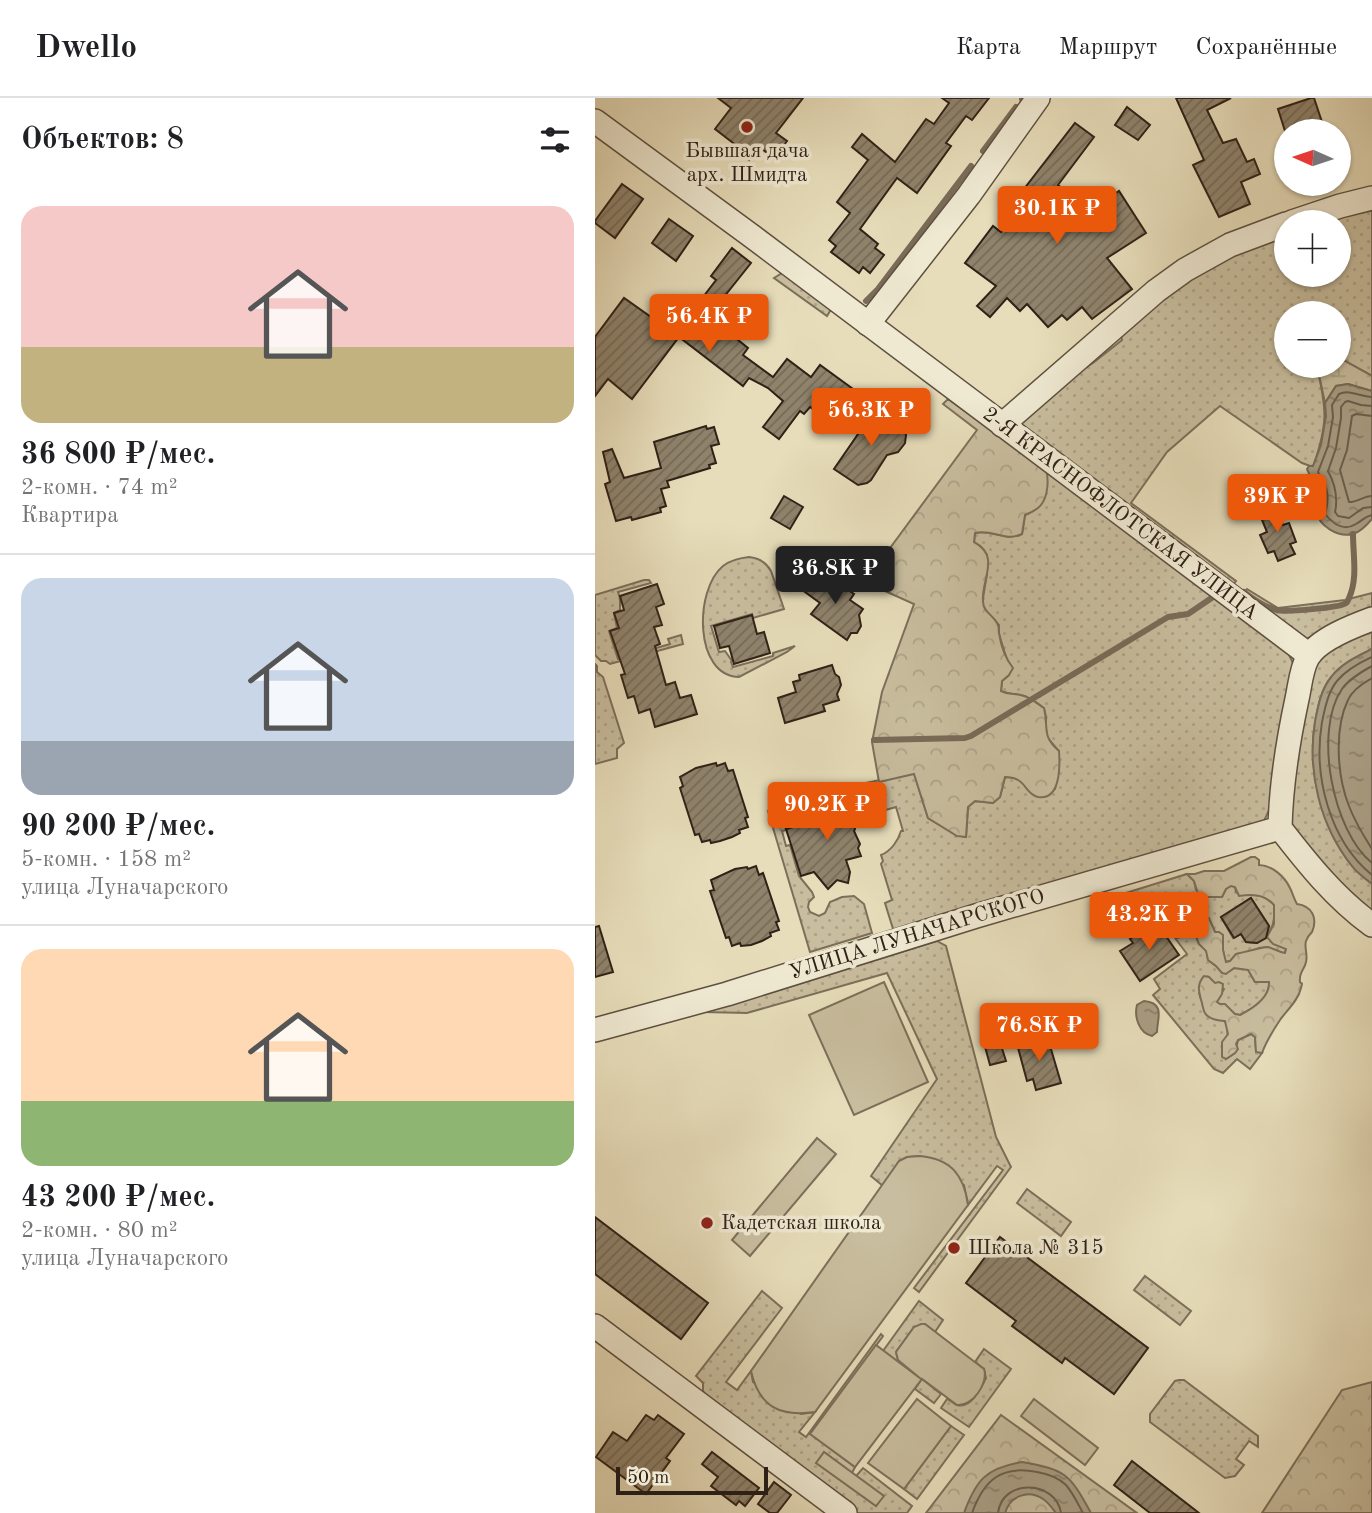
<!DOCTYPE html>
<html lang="ru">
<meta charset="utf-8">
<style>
body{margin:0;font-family:"Old Standard TT",serif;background:#f6f6f6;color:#202124;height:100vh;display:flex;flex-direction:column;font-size:26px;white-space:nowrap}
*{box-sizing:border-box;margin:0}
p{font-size:23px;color:#757577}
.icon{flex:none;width:38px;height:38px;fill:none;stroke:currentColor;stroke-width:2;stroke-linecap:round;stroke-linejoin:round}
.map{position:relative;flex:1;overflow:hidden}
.sheet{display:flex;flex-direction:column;background:#fff;width:595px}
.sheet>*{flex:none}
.needle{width:46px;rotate:273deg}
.controls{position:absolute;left:679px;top:21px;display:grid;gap:14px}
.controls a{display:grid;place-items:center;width:77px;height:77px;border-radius:50%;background:#fff;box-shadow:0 2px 5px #0004;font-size:35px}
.scale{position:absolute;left:21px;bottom:18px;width:152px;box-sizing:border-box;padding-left:7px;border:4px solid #302117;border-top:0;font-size:19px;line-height:24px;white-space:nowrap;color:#302117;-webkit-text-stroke:5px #efe9d2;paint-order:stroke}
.price{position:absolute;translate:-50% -60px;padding:0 16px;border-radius:7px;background:#ea580c;color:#fff;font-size:23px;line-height:46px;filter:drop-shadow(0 2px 4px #0008)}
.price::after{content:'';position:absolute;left:50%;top:42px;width:21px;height:16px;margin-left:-10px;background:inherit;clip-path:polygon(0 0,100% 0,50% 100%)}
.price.current{background:#222;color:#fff}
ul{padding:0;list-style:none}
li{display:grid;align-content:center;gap:14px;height:371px;padding:0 21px}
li+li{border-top:2px solid #e0e0e0}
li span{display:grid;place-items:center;height:217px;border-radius:21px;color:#555}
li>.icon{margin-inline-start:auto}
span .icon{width:126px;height:126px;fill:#fffc;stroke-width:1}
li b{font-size:30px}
h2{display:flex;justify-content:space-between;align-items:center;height:84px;padding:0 21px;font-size:30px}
header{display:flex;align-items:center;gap:42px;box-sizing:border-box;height:98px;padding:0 35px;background:#fff;border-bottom:2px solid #e0e0e0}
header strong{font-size:33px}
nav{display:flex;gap:38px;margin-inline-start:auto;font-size:24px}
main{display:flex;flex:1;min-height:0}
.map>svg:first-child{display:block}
.grass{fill:url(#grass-dots);stroke:#7c6f5a;stroke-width:2;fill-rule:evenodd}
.forest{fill:url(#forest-crowns);stroke:#7c6f5a;stroke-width:2}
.wetland{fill:url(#wetland-marsh);stroke:#7c6f5a;stroke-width:2}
.pitch{fill:#c8bd9e;stroke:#7c6f5a;stroke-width:2}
.water{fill:url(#water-ripples);stroke:#796b58;stroke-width:2}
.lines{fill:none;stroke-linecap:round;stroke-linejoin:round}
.shore{stroke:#6c5f4d;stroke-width:2}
.stream{stroke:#796b58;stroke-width:6}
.building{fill:url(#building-hatch);stroke:#302117;stroke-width:2}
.street-casing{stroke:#5e5040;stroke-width:26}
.street{stroke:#efe9d2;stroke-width:23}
.poi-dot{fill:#8f2418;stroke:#efe9d2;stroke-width:2.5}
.labels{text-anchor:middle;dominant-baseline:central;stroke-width:7;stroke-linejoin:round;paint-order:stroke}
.poi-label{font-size:21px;fill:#302117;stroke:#efe9d2;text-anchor:start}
.street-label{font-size:21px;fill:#302117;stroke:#efe9d2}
</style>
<header>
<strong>Dwello</strong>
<nav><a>Карта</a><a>Маршрут</a><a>Сохранённые</a></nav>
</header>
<main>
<section class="sheet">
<h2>Объектов: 8<svg class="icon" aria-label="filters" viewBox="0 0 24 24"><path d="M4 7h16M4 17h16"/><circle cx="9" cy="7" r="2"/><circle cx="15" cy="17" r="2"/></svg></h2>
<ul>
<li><span style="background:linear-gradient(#f6c9c9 65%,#c2b280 0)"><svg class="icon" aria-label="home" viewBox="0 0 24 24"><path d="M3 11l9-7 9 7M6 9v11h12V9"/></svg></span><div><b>36 800 ₽/мес.</b><p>2-комн. · 74 m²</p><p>Квартира</p></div></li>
<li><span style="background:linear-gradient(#c9d6e8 75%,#9aa5b1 0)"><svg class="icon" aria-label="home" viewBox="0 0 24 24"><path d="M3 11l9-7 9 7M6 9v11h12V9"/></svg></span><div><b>90 200 ₽/мес.</b><p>5-комн. · 158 m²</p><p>улица Луначарского</p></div></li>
<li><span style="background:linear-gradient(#ffd9b3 70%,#8fb573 0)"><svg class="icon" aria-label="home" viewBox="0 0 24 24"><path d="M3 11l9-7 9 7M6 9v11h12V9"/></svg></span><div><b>43 200 ₽/мес.</b><p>2-комн. · 80 m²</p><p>улица Луначарского</p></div></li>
</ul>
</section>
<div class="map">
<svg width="777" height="1415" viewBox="0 0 777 1415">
<defs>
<pattern id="grass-dots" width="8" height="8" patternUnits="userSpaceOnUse" patternTransform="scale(1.75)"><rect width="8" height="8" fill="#c8bd9e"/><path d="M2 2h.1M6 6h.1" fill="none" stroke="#aca287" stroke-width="1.8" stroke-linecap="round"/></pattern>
<pattern id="forest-crowns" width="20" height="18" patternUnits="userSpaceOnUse" patternTransform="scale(1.75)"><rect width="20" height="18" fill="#c8bd9e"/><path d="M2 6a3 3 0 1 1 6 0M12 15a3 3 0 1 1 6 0" fill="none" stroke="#aca287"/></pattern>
<pattern id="wetland-marsh" width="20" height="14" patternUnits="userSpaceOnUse" patternTransform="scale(1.75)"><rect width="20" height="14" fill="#c8bd9e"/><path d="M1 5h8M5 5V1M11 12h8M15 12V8" fill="none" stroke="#aca287"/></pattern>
<pattern id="water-ripples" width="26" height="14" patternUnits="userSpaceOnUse" patternTransform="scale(1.75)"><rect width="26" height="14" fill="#a99d83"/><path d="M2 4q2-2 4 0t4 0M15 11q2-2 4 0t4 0" fill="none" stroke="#8a806a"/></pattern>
<pattern id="building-hatch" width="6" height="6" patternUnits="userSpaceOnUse" patternTransform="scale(1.75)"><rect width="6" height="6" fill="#8f836c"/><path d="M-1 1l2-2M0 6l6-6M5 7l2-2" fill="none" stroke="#756b58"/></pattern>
</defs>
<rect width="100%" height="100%" fill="#e7ddba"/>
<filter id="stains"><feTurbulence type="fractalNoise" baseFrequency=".00286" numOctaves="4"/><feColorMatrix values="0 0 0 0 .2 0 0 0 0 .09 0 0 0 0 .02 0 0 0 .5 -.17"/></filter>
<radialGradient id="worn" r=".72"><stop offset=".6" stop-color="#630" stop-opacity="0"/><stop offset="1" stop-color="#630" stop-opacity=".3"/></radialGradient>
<!-- grass -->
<g class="grass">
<path d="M777,108V278L750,263H744V215H691V268H724L722,269C732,312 733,326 718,369L707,365L625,308L572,354L536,405L641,483L635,491L436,345L422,321L467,284L498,265L527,242L525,233L599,172L691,138V177H744V124H718Z"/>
<path d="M192,172L238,208L232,218L179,180Z"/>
<path d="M451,371L693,555L699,567L676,708L669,723L658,729L299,834L290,805L297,802L286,766L288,763L286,757C296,753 303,743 306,733H308L301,709L252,723L241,722L237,711L228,713L224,711L217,713L215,717L190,726L191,732L187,733L191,748L195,747L204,778L217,794L219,799L214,804L213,809L215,814L224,818L230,815L235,804L247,799L259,798L269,806L277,835L215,854L173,713L261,687L319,675L333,720L362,737L371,739L373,709L380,703L398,705L405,699L410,679C424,679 428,684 436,694L460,691L464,672V653L451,638V619L449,610C443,606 436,600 429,598C421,595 414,597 406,593L407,583L414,577L412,562L404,536V527L398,520L391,514L387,506L392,476V457L379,445L380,435C399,431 409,444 427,436L430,417L438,413Z"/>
<path d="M154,459C164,460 171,464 176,473L189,511L158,520L157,516L116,528L124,554L130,553L137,563L136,564L138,569L178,558V555L200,548L192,554L144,579C99,578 99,492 128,468C134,463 146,460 154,459Z"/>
<path d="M49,482H54L56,485L23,494L25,500V512L19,515L22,530L14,533L23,561L75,546L73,541L86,537L88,546L15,566L11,563H6L0,557V497Z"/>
<path d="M652,491L683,510L750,502L777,495V512L709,542L646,498Z"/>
<path d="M777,531V551C763,558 747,565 737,578C726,591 723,608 720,624C712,673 726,729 757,768C762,775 770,780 777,786V820C751,792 708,756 694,722C689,710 714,577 722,563C733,545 759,539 777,531Z"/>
<path d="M0,566L2,568V574L8,579L29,645L22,651V660L0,666Z"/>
<path d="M592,776L599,783L601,792L627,799L631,791L636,787L640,789L641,794C657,800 667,793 679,807C680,815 679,829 674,834L683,846L691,851L690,855H685L673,849L664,850L655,854L642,856L635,863L630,864L628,852V843L620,834L616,825L596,821L588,827L591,837L595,834L599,833L604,846L612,853L613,862L621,868L635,873L639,870L653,871L660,884H674C676,900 657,911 645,917L640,916L621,904L629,891L616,883L604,895C606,901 607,906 611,910C618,916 630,919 632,928C634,937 631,951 631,961L640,955L643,942L656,936L660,939L661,954L667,955L655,971L642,961L628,975L619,971L558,897L565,891L559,881L592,856L562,816L541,829L521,798ZM656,800L674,828L671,839L662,845L651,844L646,836L638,840L626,819Z"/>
<path d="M342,843L351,848L401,1039L416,1069L324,1194L319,1190L408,1072L402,1068L373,1107L369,1087L325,1058L312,1059L304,1063L288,1088L276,1078L342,981L292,875L152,915L107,914L148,903Z"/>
<path d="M432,1091L476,1124L466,1138L422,1105Z"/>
<path d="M550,1178L596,1213L585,1227L539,1192Z"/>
<path d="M167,1193L187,1210L131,1284L142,1292L156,1273L158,1284L206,1316L220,1314L204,1334L211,1339L286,1236L288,1238L216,1336L260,1369L257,1375L230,1355L222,1365L281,1408L288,1398L261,1378L268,1370L317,1408L312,1415H263L112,1299L108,1293V1285L101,1278Z"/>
<path d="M324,1203L348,1222L340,1234L330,1226L319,1229L301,1254L303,1262L346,1296L339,1305L320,1291L326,1282L288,1253Z"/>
<path d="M389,1251L416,1271L374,1329L346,1310L352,1301C353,1301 361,1307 362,1307C376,1311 386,1290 391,1280L389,1271L380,1264Z"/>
<path d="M584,1282H589L663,1338V1349L654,1343L641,1361L649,1367L640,1378L630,1380L555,1324V1316L580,1283Z"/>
<path d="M356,1328L369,1337L322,1401L309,1391Z"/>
</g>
<!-- forest -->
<g class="forest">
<path d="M353,301L451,371C454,382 453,398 446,407C442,412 435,415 430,417L427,436C409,444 399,431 380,435L379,444C406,458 386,482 388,503C388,514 397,516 402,525C405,531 403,528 404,535C406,548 410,560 418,570L414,577L407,583L406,593C414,597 421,595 429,598C436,600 443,606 449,610C454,631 446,637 464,653C465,667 466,703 443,699C429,696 432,679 410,679L405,699L398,705L380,703L373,709L371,739L362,738L333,720L319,676L284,684L277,644L287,594L319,506L270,484L382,332L348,306Z"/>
<path d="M656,759H660L664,762V767C677,767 690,779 695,790C698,796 699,801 702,806C717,808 723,820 717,834C716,835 712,840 711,843C709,849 713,857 711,864C710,870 705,874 705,880C704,890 709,880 706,890C703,903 692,912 685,922C679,931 671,944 667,955L661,954L660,939L656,936L643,942L641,946L643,951L640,955L631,961L627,959V944L633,936L630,923C624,923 613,921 610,915C609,914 607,906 607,905C604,894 601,887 609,878L614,879L620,885L624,884L628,886L627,896L622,904L625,906H630L640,916L645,917C657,911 675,900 674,884H660L653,872L639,870L631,876L627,875L621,868L613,862L611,853L604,846L599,833C593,834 589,839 582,840L580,835V831L600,819L609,818L614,820L620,834H624L628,837V852L631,864L635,863L641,856C645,855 670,849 672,849C679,850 683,854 690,855L691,851L678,846L672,839L679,826V807C670,796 657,796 644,798L640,789L636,788L631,791L627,799H607L603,796L599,783L592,776H600L609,773H629Z"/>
<path d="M777,1284V1415H667L747,1292Z"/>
<path d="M406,1317L542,1415H331Z"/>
</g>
<!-- wetland -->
<path class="wetland" d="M744,263H750L777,278V293L753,286L741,288L730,305L722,268H744Z"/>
<!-- pitch -->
<g class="pitch">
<path d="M289,884L333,984L259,1017L214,917Z"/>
<path d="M222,1040L241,1056L155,1158L137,1142Z"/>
<path d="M325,1058C356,1061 369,1077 373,1107L220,1314C185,1319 164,1309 156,1273L304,1063L312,1059Z"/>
<path d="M326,1226H330L389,1271C394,1285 377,1309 362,1307L327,1281L260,1369L215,1336L281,1247L326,1281L303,1262L301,1254L319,1229Z"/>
<path d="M322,1301L356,1328L309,1391L273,1365Z"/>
<path d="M439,1301L503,1350L490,1367L426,1318Z"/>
<path d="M229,1354L289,1398L281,1408L221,1365Z"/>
</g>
<!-- water -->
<g class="water">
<path d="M753,286L777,293V421C772,427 766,434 758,436C743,440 724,428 721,413L726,405L723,400L725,395L723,392V387L718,384V379L715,378L712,371L714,368H718L726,347L731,318L730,305L741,288Z"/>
<path d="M777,551V786C770,780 762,775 757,768C725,728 712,674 720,624C723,608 726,591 737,578C747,565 763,558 777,551Z"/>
<path d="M549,903C571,905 562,921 562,934L557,938C544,935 539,919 542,907Z"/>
<path d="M427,1364C471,1372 474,1375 496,1415H461C457,1410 453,1404 448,1401C433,1391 415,1398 410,1415H369C381,1382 391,1370 427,1364Z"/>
</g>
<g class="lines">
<!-- shore -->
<g class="shore">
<path d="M777,299C765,299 755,291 744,296L737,307L738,319L733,348L723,374C725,378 727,381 729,385C734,394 733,407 730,416C738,426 748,434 761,426C768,422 769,419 777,417"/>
<path d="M777,308L766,307L753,303L750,304L746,309V320L741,350L733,373C740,386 743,400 740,414L743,418L754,420L768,410L777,409"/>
<path d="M777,318L761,316L757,318L752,352L745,372L754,404C760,405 769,398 777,398"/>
<path d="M777,559C764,565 751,572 742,583C733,594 730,610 727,624C718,677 734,742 777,777"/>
<path d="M777,568C766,574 754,581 747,591C718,633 738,734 777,765"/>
<path d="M777,580C768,585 757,592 753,602C739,631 742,678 754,708C760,724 768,737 777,751"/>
<path d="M377,1415C389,1382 406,1367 442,1374C453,1376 463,1379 471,1387C478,1395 483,1406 488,1415"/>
<path d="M403,1415C407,1380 461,1382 466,1415"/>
</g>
<!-- stream -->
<g class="stream">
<path d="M427,1V0"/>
<path d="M388,53L421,9"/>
<path d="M271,203L283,191L376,68"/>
<path d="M649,494C659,502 669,509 682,512C691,514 745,510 751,505C753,504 753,502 754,500C763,481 758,457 758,436"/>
<path d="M279,642L370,640L376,638L573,519L593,516L621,497"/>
</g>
</g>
<!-- building -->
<g class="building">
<path d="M123,0H208L181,35L192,43L179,60L167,51L159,61L156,59L154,62L140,51L142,48L120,31L136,10Z"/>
<path d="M347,0H394L377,22L371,18L351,45L356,48L322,95L302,80L265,131L283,146L280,150L289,157L275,175L268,169L264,175L236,154L241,148L234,142L255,115L242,104L273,62L257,49L267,36L300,64L331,21L339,26L354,5Z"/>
<path d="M581,0H636L612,12L628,45L641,41L652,64L659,61L665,76L646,84L655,106L624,119L598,67L609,62Z"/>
<path d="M716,0H719L730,33H690L683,11Z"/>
<path d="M532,9L555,27L543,42L520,27Z"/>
<path d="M480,25L499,39L463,87L489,107L471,129L524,93L551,135L512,160L537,191L497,221L487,209L472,222L467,217L453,229L432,206L425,213L412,200L395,219L382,208L401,188L370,165L398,128L406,134L426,104L422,100Z"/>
<path d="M27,86L48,101L20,140L0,125V123Z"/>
<path d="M74,121L98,138L81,163L57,145Z"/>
<path d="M137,150L156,165L121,209L134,219L127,229L153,250L148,257L178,279L192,261L216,279L225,267L258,291L234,323L215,309L209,316L205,313L184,341L168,329L188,303L173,290L154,280L148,288L84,239L37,301L13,281L0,298V239L29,200L80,236L121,182L116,178Z"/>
<path d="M281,310L309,331L311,337L310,345L303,354L292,357L276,382L272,385L263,387L239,371Z"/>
<path d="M111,328L112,331L119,329L124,346L116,348L121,365L114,367L115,370L72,383L74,389L66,391L71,408L65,410L66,414L37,422L36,419L21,423L10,386L15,384L8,354L17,351L29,380L66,370L59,344Z"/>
<path d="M189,398L208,409L195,431L176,420Z"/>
<path d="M679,406L688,427L694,425L701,444L695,446L700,456L683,463L679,453L673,455L665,437L672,434L663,412Z"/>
<path d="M225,472L259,496L255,502L268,511L264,517L266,528L262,535H256L252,542L216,516L225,505L210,494Z"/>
<path d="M62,486L69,506L61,509L67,527L59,529L65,546L60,548L71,587L80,584L85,600L96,597L102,616L60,629L55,611L44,615L39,598L33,600L26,577L30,576L15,533L24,530L19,515L29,512L25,498Z"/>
<path d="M157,517L162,536L169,534L175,555L139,566L134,548L125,550L119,528Z"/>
<path d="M237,567L240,576L244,579L246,587L242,596L244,602L228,607L230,613L190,625L183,600L201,594L198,584L205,582L204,577Z"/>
<path d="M121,665L122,668L130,665L133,673L138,672L153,719L150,720L153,729L144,732L145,735L137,739L125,743L116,745L115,742L107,744L104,736L100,737L85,690L88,688L85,679L101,670Z"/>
<path d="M263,692L267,707L252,711L260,731L259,733L265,746L263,750L266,758L251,762L255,774L253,785L242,782L233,791L219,774L206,778L191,731L209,726L207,721L216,717L219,708L227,715L249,708L246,695Z"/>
<path d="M161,768L164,777L168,775L184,823L181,824L184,832L175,835L176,838L167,843L156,847L146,848L145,845L137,848L134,839L131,840L115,793L119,792L116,782L140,771L152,769L153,771Z"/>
<path d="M656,800L674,828L671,840L662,845L651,844L646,836L639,840L626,819Z"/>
<path d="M4,828L18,874L0,879V829Z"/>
<path d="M564,828L584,857L545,883L525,853L538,845L535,841L549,831L552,836Z"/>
<path d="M446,939L447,943L453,941L466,985L441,992L438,981L432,983L422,946Z"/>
<path d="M404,941L411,963L395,967L389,945Z"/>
<path d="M0,1119L113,1205L86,1241L0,1176Z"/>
<path d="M405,1139L553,1250L519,1296L470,1260L467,1265L417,1228L421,1223L371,1185Z"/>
<path d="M51,1317L59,1322L63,1317L89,1336L71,1360L75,1363L51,1396L1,1359L18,1334L32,1343Z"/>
<path d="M117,1354L164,1390L150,1408L144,1403L141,1407L116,1388L123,1379L107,1366Z"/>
<path d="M537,1363L604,1415H555L519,1387Z"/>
<path d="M179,1384L196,1397L182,1415H175L163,1406Z"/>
</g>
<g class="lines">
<defs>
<g id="street">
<path d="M0,23L158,139L714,557"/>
<path d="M697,124L745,108L777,100"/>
<path d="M273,226L374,97L443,0"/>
<path d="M407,327L561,193L590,172L635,147L691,126"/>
<path d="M777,521C758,528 724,541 713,559C706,571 705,588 702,601C693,643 686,686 685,730C712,765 740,800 777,827"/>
<path d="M0,932L132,896L381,818L685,730"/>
<path d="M0,1228L250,1415"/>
</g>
</defs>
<!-- street casing -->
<use href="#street" class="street-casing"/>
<!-- street -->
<use href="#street" class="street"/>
</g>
<!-- markers -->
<g class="poi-dot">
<circle cx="152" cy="29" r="7"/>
<circle cx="112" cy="1125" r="7"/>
<circle cx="359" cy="1150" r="7"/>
</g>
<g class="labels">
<!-- poi labels -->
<g class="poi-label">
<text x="152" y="53" text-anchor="middle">Бывшая дача<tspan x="152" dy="24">арх. Шмидта</tspan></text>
<text x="126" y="1125">Кадетская школа</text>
<text x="373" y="1150">Школа № 315</text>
</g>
<!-- street labels -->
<g class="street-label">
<text transform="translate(525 416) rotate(37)">2-Я КРАСНОФЛОТСКАЯ УЛИЦА</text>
<text transform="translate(322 837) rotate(-17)">УЛИЦА ЛУНАЧАРСКОГО</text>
</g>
</g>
<rect width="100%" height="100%" filter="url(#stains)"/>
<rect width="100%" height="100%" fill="url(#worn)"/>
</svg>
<div class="controls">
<a><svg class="needle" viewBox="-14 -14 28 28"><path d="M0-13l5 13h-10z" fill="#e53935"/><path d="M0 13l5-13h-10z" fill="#757577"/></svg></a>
<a>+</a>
<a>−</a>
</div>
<div class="scale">50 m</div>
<b class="price" style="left:462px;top:148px">30.1K ₽</b>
<b class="price" style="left:114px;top:256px">56.4K ₽</b>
<b class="price" style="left:276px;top:350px">56.3K ₽</b>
<b class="price" style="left:682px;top:436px">39K ₽</b>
<b class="price current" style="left:240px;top:508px">36.8K ₽</b>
<b class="price" style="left:232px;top:744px">90.2K ₽</b>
<b class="price" style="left:554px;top:854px">43.2K ₽</b>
<b class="price" style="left:444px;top:965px">76.8K ₽</b>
</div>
</main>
